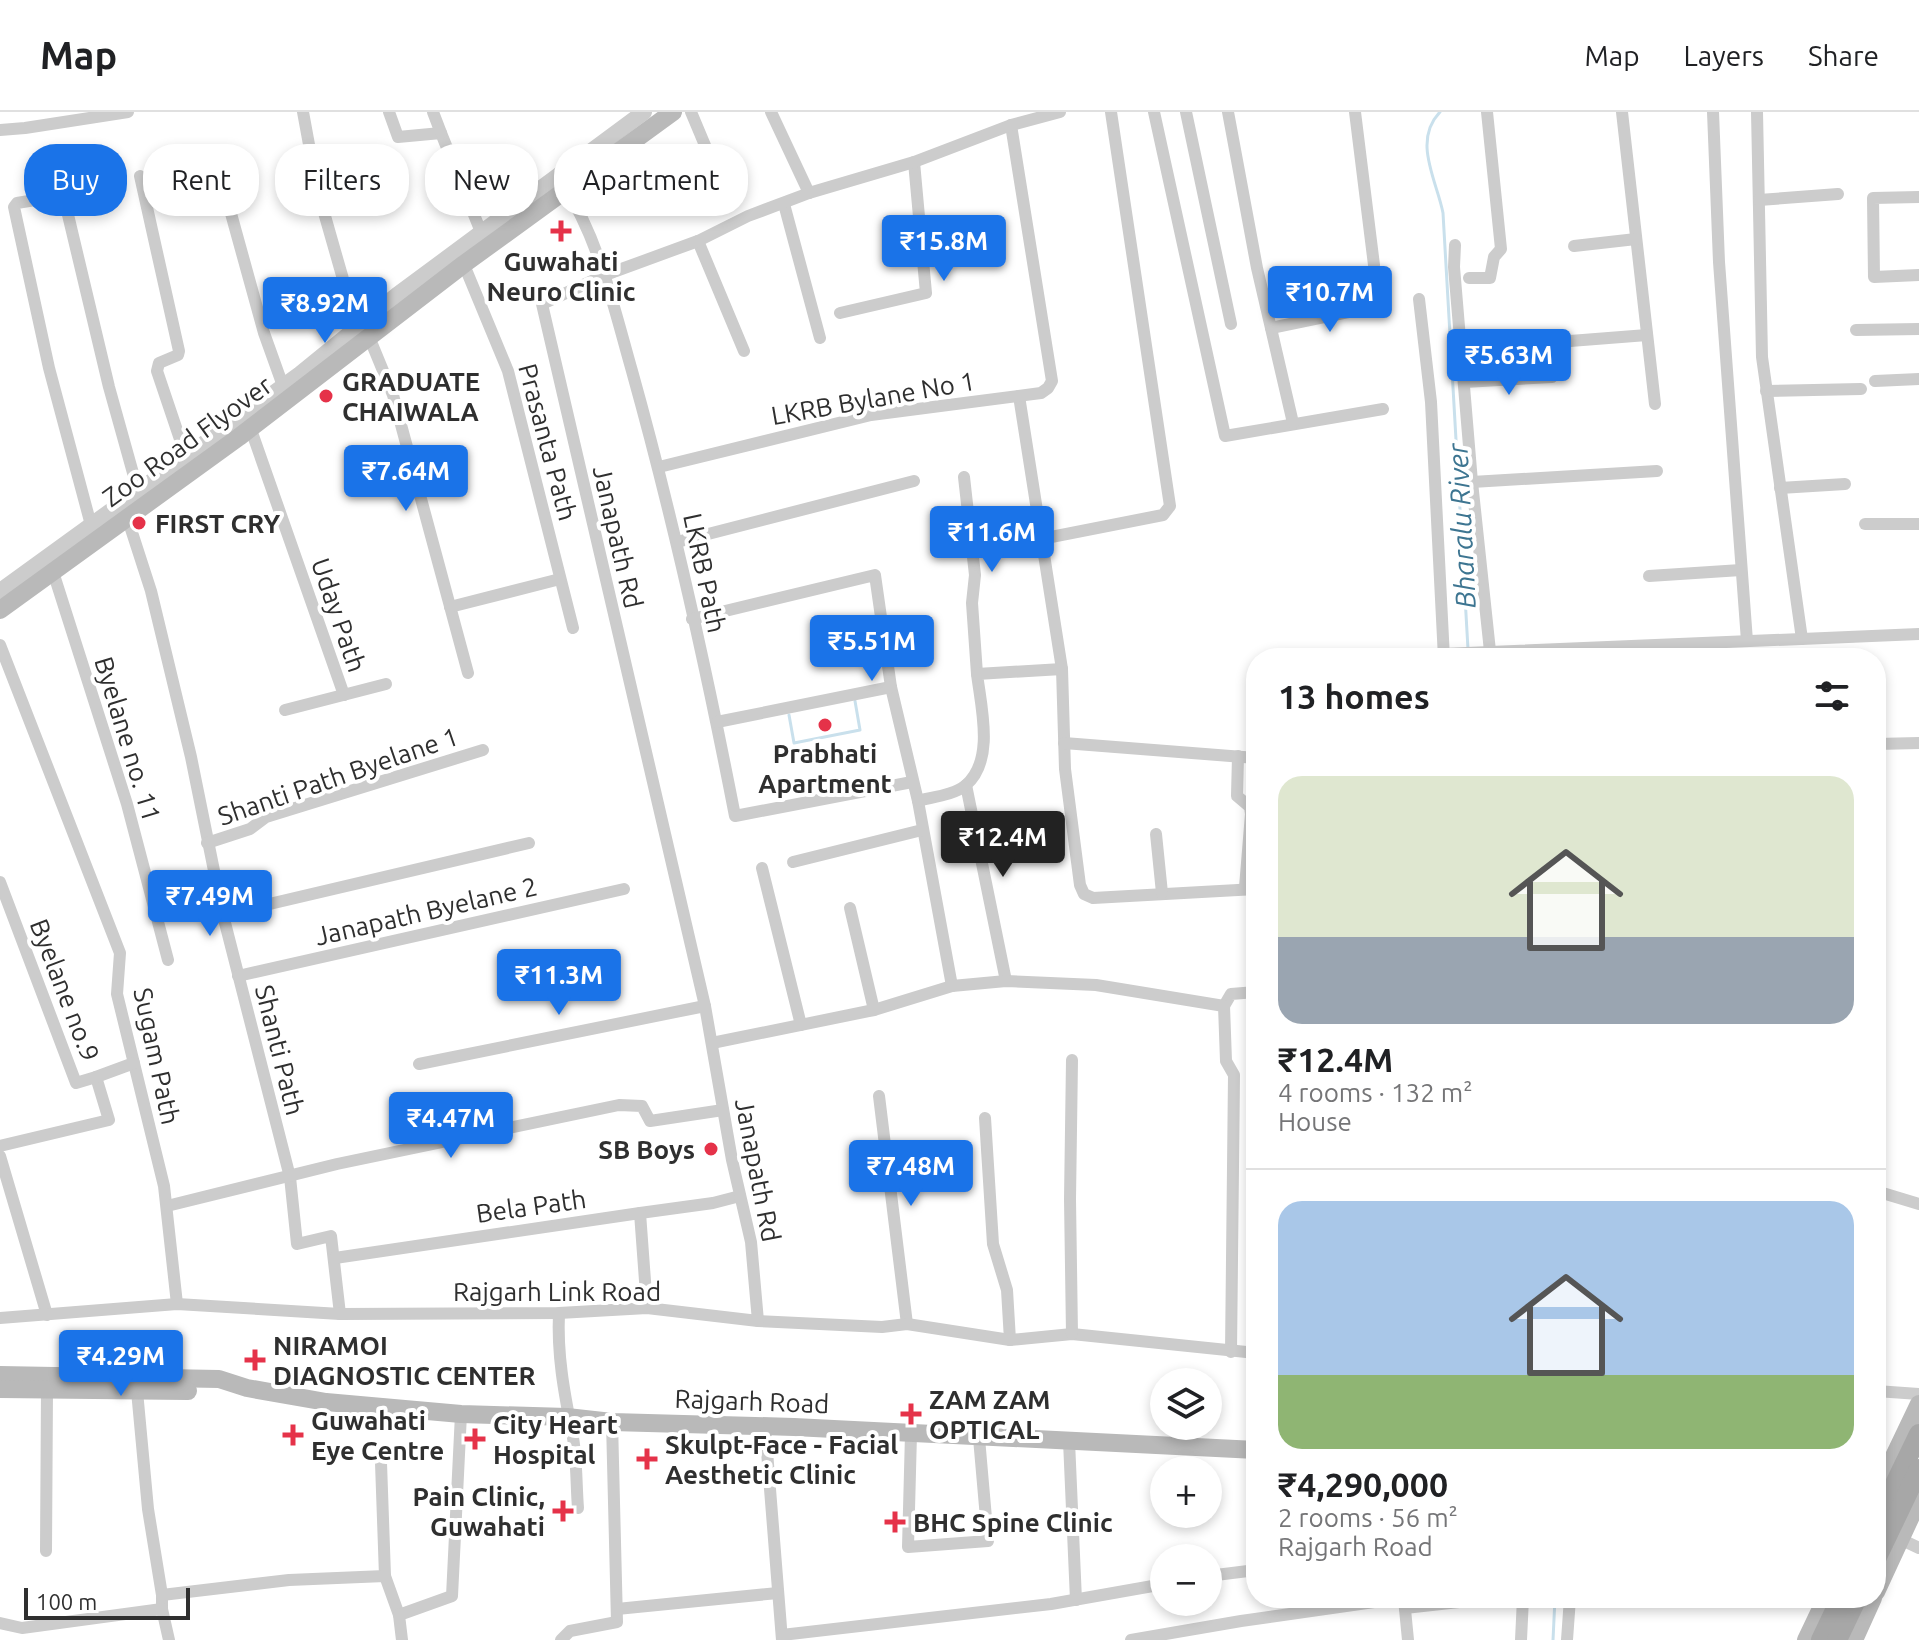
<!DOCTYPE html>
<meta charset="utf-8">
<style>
body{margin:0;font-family:Ubuntu,sans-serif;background:#f2f2f2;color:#202124;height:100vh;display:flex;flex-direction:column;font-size:30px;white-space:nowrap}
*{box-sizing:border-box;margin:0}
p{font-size:26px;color:#757577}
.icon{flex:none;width:44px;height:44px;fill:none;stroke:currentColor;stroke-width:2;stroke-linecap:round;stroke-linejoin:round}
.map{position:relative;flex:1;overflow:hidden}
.sheet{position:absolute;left:1246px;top:536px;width:640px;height:960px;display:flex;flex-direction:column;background:#fff;border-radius:32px;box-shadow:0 4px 12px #0003}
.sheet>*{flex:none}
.hud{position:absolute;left:24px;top:32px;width:760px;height:72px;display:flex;gap:16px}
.buttons{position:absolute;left:1150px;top:1256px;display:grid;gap:16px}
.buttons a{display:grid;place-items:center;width:72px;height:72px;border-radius:50%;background:#fff;box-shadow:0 4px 12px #0003;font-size:40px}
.scale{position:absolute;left:24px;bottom:20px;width:166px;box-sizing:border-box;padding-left:8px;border:4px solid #2f2f2f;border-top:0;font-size:22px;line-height:28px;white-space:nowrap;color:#2f2f2f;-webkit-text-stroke:6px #fff;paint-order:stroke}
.price{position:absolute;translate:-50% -68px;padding:0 18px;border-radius:8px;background:#1a73e8;color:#fff;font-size:26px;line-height:52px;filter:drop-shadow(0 2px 4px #0008)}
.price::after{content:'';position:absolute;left:50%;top:48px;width:24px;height:18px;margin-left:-12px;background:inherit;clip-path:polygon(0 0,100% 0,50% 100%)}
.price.on{background:#222;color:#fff}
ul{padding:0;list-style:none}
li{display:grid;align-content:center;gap:16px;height:424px;padding:0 32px}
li+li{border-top:2px solid #e0e0e0}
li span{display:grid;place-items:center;height:248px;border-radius:24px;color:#555}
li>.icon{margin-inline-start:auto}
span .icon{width:144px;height:144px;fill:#fffc;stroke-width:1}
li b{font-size:34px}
h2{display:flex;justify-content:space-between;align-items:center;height:96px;padding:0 32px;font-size:34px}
.pill{padding:0 28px;border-radius:32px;background:#fff;box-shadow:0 4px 12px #0003;font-size:28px;line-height:72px}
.pill.on{background:#1a73e8;color:#fff}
header{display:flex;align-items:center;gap:48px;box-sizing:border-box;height:112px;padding:0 40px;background:#fff;border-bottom:2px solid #e0e0e0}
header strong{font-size:38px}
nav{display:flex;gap:44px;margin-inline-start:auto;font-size:28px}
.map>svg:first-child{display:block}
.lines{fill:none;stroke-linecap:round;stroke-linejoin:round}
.stream{stroke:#c9e0ec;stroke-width:3}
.minor{stroke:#ccc;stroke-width:12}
.tertiary{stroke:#ccc;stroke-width:16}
.secondary{stroke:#b9b9b9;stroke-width:18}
.primary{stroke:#a7a7a7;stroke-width:20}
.secondary-bridge{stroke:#b9b9b9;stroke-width:18}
.primary-bridge{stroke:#a7a7a7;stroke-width:20}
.poi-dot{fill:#e53249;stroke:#fff;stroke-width:3}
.labels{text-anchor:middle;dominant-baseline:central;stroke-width:8;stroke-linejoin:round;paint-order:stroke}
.poi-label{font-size:26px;font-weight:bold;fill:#2f2f2f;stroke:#fff;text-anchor:start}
.street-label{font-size:26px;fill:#2f2f2f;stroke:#fff}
.water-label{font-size:28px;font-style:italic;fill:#3d7591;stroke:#fff}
</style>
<header>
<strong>Map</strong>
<nav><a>Map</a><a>Layers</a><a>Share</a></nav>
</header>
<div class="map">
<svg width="1919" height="1528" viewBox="0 0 1919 1528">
<rect width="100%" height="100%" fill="#fff"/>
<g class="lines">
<!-- stream -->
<g class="stream">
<path d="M1440,0C1412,29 1437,69 1443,101L1468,537"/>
<path d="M789,603L794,631L860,618L855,589"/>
<path d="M1553,1528L1555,1486"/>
</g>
<!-- minor -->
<g class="minor">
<path d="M303,0L317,76L357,216"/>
<path d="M389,0L398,25L441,21L481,120"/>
<path d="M433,0L441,21"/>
<path d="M691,0L712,50"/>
<path d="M771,0L809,81"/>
<path d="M1154,0L1225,324L1383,297"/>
<path d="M1186,0L1231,212"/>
<path d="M1228,0L1257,156L1293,311"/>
<path d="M1355,0L1374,153"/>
<path d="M1622,0L1655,292"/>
<path d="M1713,0L1719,150L1747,529"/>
<path d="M1757,0L1762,245L1802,527"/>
<path d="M0,18L25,16L128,0"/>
<path d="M219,58L264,221L283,274"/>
<path d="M140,64L179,239L178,243L159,251L157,259L186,345"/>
<path d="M563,72C599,127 614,196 632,259C673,406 706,555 735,704L912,670"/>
<path d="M1919,85L1873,86L1874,165L1919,163"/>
<path d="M1759,88L1838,82"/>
<path d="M784,92L820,226"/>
<path d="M698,129L744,239"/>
<path d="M1455,133L1454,155L1472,370L1490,539L1486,543"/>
<path d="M1574,134L1636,127"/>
<path d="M467,160L508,259L573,516"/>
<path d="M1469,166H1490L1494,145L1501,137L1487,0"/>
<path d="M1419,187L1431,290L1444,546"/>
<path d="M840,201L926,181L914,50"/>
<path d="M1271,216L1382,193"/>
<path d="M1856,218L1919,217"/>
<path d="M1570,229L1647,223"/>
<path d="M372,232L393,283L468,561"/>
<path d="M1875,269L1919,267"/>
<path d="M1465,270L1552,265"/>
<path d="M1766,279L1861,277"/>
<path d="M1019,284L1062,557L1065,657L1080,773L1084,782L1093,786L1256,777"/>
<path d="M249,312L344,583"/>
<path d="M659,355L871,303L1041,281L1048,276L1052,269L1011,13"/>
<path d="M964,365L975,463L972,491L977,562"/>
<path d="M1472,370L1657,359"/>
<path d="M1780,376L1845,372"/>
<path d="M129,411L151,479L191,645L223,803L290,1065L297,1132L331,1124L340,1202"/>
<path d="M1865,412H1919"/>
<path d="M91,413L49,256L14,95L17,91L59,84L64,86L109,275L138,379"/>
<path d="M1041,427L1163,403L1170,394L1111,0"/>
<path d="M677,430L914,369"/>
<path d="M1649,464L1741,458"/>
<path d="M55,466L127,692L168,848"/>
<path d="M450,495L560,467"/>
<path d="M692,507L875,463L891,575L918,689L952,874"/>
<path d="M0,533L120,841L117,882L164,1074L177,1192"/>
<path d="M1443,542L1919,522"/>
<path d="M285,598L386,572"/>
<path d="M717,610L891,575"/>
<path d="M1064,631L1256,646"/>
<path d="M1876,632L1919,631"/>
<path d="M1238,644L1237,684L1250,695L1251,702L1245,775"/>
<path d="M966,673L1006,869"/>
<path d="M918,689C933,685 954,683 966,673C995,648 981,595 977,562L1062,557"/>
<path d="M1156,722L1162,781"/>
<path d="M207,731L250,717L266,705L483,638"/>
<path d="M793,750L922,718"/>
<path d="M762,756L801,913"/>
<path d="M0,770L76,971L96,965L109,1008L0,1034"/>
<path d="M850,796L874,898"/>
<path d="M223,803L529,731"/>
<path d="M238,864L624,777"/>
<path d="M1224,894L1231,882L1256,880"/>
<path d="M712,931L874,898L952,874L1006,869L1096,873L1224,894L1226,949L1234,963L1231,1240"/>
<path d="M419,952L705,894"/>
<path d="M96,965L134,951"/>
<path d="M879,984L907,1212"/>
<path d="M985,1006L993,1132L1007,1178L1010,1228"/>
<path d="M0,1044L47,1203"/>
<path d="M1876,1079L1919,1092"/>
<path d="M167,1094L337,1052L619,993L642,994L650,1009L723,998"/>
<path d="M640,1101L713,1091L740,1084"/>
<path d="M335,1146L640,1101L647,1196"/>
<path d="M559,1201C557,1242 564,1280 572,1320C577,1344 576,1371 578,1396"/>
<path d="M0,1206L177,1192L340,1202L559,1201L647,1196L758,1209L882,1215L907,1212L1010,1228L1072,1222L1256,1241"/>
<path d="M758,1209L751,1130L732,1048L705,894L542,192L605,163L698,129L748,104L809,81L914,50L1011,13L1060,0"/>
<path d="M1072,1222L1070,1087L1072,948"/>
<path d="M137,1279L148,1397L162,1483V1497L169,1528"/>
<path d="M1876,1279L1919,1282"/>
<path d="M765,1314L782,1528"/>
<path d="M911,1322L908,1435L988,1429L979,1326"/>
<path d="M1069,1329L1076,1488"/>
<path d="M381,1351L385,1464"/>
<path d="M1900,1427L1919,1436"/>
<path d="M46,1439L47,1278"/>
<path d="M1208,1464L1256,1458"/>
<path d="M162,1483L289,1468L385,1464L399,1503"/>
<path d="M1404,1487L1408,1528"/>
<path d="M1405,1496L1495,1486"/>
<path d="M617,1497L778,1481"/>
<path d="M0,1511L22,1516L162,1497"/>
<path d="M782,1523L1051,1492L1164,1472"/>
<path d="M402,1528L399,1503L452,1484L461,1302"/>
<path d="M561,1528L570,1519L617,1510L612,1310"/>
<path d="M1131,1528L1241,1509L1402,1486"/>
<path d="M1521,1528L1523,1486"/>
<path d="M1567,1528L1570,1486"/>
</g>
<!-- tertiary -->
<path class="tertiary" d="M0,479L300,262L397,183L644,0"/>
<!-- secondary -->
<g class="secondary">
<path d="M0,1263L219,1267L247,1276L326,1290L461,1302L567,1305L612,1310L794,1315L1256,1338"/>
<path d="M0,1277L188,1279"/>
<path d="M1876,1382L1919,1292"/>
<path d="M1876,1480L1919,1387"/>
<path d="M1806,1528L1826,1486"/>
<path d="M1854,1528L1873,1486"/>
</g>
<!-- primary -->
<g class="primary">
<path d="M1821,1528L1841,1486"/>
<path d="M1837,1528L1857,1486"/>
</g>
<!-- secondary-bridge -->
<path class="secondary-bridge" d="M0,498L239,325L464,152L673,0"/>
<!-- primary-bridge -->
<g class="primary-bridge">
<path d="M1876,1411L1919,1322"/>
<path d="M1876,1447L1919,1357"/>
</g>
</g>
<!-- markers -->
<g class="poi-dot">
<path d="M557 107h8v8h8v8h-8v8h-8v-8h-8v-8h8z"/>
<circle cx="326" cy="284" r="8"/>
<circle cx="139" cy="411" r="8"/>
<circle cx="825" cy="613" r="8"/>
<circle cx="711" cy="1037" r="8"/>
<path d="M251 1236h8v8h8v8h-8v8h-8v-8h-8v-8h8z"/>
<path d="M907 1290h8v8h8v8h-8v8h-8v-8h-8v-8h8z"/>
<path d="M289 1311h8v8h8v8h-8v8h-8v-8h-8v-8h8z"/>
<path d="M471 1315h8v8h8v8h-8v8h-8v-8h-8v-8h8z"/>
<path d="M643 1335h8v8h8v8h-8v8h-8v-8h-8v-8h8z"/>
<path d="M559 1387h8v8h8v8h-8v8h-8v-8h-8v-8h8z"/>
<path d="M891 1398h8v8h8v8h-8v8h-8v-8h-8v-8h8z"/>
</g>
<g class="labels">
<!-- poi labels -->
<g class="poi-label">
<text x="561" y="149" text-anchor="middle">Guwahati<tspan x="561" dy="30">Neuro Clinic</tspan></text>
<text x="342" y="269">GRADUATE<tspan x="342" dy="30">CHAIWALA</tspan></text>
<text x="155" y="411">FIRST CRY</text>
<text x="825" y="641" text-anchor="middle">Prabhati<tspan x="825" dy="30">Apartment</tspan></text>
<text x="695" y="1037" text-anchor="end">SB Boys</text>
<text x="273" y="1233">NIRAMOI<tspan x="273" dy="30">DIAGNOSTIC CENTER</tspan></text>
<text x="929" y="1287">ZAM ZAM<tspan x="929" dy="30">OPTICAL</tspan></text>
<text x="311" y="1308">Guwahati<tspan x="311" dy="30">Eye Centre</tspan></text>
<text x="493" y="1312">City Heart<tspan x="493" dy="30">Hospital</tspan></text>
<text x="665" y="1332">Skulpt-Face - Facial<tspan x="665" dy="30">Aesthetic Clinic</tspan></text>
<text x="545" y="1384" text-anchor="end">Pain Clinic,<tspan x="545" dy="30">Guwahati</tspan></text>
<text x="913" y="1410">BHC Spine Clinic</text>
</g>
<!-- street labels -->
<g class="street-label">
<text transform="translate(873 286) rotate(-10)">LKRB Bylane No 1</text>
<text transform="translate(187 329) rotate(-36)">Zoo Road Flyover</text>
<text transform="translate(548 330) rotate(75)">Prasanta Path</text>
<text transform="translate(618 425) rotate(77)">Janapath Rd</text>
<text transform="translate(705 461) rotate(78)">LKRB Path</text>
<text transform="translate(339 503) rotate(71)">Uday Path</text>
<text transform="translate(128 627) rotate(73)">Byelane no. 11</text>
<text transform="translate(338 664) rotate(-19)">Shanti Path Byelane 1</text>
<text transform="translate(426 799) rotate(-13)">Janapath Byelane 2</text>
<text transform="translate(65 878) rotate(69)">Byelane no.9</text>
<text transform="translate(280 938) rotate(76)">Shanti Path</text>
<text transform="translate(157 944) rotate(78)">Sugam Path</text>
<text transform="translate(758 1058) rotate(79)">Janapath Rd</text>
<text transform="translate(531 1094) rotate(-8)">Bela Path</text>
<text x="557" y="1179">Rajgarh Link Road</text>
<text transform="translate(752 1289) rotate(2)">Rajgarh Road</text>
</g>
<!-- water labels -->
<g class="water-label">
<text transform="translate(1461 414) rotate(-93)">Bharalu River</text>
</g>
</g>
</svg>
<div class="buttons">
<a><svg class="icon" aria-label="layers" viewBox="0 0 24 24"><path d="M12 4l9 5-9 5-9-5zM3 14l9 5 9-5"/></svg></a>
<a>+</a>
<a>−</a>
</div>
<div class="scale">100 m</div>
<b class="price" style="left:944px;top:171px">₹15.8M</b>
<b class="price" style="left:1330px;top:222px">₹10.7M</b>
<b class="price" style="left:325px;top:233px">₹8.92M</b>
<b class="price" style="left:1509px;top:285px">₹5.63M</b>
<b class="price" style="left:406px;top:401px">₹7.64M</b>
<b class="price" style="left:992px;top:462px">₹11.6M</b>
<b class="price" style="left:872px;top:571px">₹5.51M</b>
<b class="price on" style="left:1003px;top:767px">₹12.4M</b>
<b class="price" style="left:210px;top:826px">₹7.49M</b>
<b class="price" style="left:559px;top:905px">₹11.3M</b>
<b class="price" style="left:451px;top:1048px">₹4.47M</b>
<b class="price" style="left:911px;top:1096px">₹7.48M</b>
<b class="price" style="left:121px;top:1286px">₹4.29M</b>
<div class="hud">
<a class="pill on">Buy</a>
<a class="pill">Rent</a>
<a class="pill">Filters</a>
<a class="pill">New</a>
<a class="pill">Apartment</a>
</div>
<section class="sheet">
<h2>13 homes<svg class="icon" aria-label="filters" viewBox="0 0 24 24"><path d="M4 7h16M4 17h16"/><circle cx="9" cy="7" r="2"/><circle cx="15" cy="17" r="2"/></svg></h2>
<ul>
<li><span style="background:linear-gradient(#dfe7d0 65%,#9aa5b1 0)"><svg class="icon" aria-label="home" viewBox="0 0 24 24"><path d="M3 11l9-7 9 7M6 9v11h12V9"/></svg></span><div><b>₹12.4M</b><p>4 rooms · 132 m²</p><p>House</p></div></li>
<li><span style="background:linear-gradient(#a9c7e8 70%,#8fb573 0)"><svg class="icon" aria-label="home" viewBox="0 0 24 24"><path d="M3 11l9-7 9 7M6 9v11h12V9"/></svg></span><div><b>₹4,290,000</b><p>2 rooms · 56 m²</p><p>Rajgarh Road</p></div></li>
</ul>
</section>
</div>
